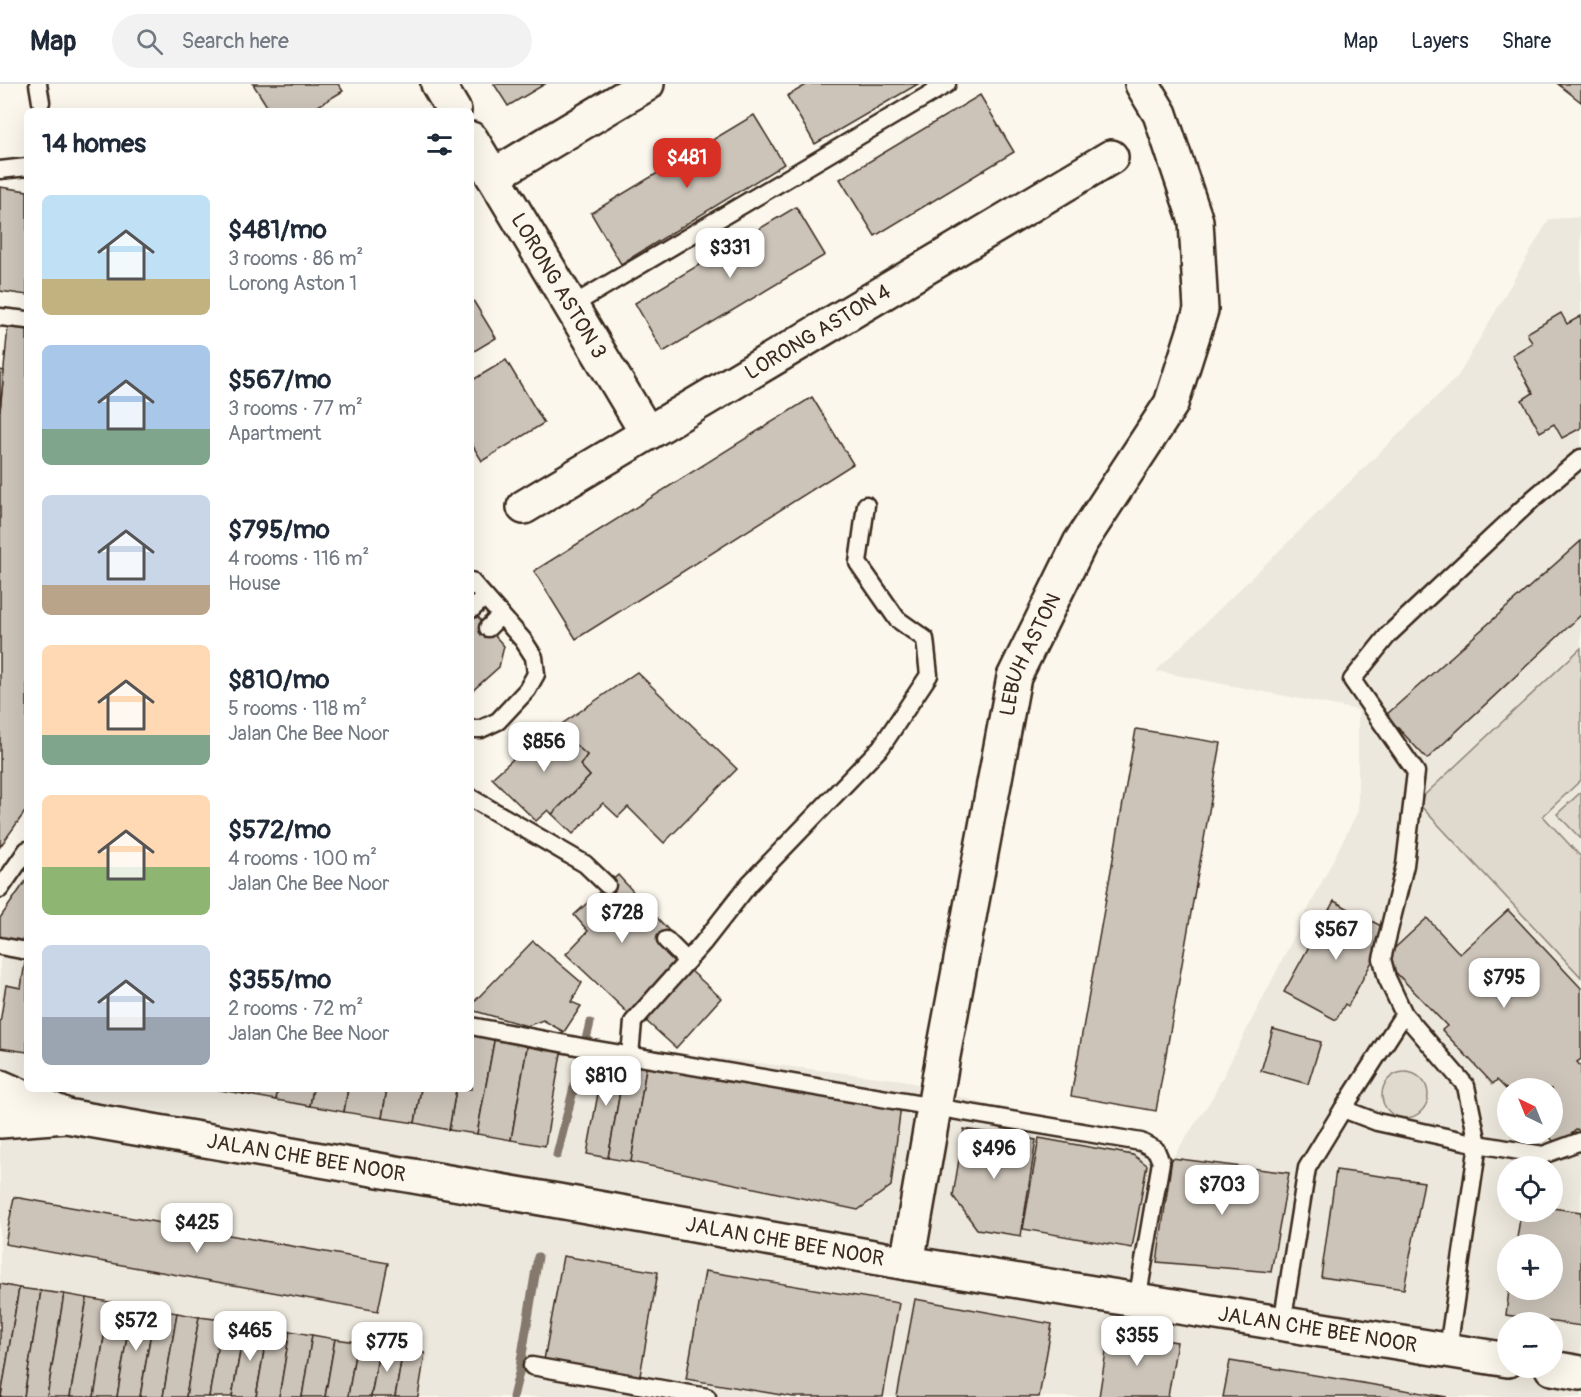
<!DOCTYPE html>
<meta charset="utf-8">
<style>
body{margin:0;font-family:Pangolin,sans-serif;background:#f2f2f3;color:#1f2937;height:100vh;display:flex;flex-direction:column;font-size:22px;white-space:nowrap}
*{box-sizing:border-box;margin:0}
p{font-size:20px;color:#747a83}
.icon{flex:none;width:33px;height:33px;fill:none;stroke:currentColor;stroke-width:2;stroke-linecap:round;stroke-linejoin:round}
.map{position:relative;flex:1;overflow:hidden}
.details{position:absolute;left:24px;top:24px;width:450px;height:984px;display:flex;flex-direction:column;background:#fff;border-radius:9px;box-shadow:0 6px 24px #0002}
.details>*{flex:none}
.needle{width:39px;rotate:317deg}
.controls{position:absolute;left:1497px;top:994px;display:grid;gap:12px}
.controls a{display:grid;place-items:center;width:66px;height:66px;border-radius:50%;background:#fff;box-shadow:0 6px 24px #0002;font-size:30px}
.price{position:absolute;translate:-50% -51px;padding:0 14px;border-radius:12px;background:#fff;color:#222;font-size:20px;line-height:39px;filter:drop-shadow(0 2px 3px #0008)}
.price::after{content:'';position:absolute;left:50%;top:36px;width:18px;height:14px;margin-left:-9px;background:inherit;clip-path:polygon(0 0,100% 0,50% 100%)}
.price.active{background:#d93025;color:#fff}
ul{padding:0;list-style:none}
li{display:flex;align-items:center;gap:18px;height:150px;padding:0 18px}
li span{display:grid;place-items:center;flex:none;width:168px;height:120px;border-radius:9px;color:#555}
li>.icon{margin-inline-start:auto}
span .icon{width:72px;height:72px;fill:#fffc;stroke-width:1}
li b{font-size:26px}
h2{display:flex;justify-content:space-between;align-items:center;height:72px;padding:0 18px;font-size:26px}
header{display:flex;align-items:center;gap:36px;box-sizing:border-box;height:84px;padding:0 30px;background:#fff;border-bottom:2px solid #e0e1e3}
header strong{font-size:28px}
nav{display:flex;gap:33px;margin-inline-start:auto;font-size:21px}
.search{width:420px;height:54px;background:#f2f2f3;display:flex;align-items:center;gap:15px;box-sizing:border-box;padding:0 21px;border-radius:33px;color:#747a83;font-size:22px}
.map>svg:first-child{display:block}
.built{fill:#ede8dd;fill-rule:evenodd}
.green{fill:#dfd9ce;stroke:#8d8276;stroke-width:1.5}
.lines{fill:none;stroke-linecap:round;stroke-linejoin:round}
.stream{stroke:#85796d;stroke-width:9}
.building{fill:#ccc4b9;stroke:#3b2a1e;stroke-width:1.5}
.lane-casing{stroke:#3b2a1e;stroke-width:21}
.street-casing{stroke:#3b2a1e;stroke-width:38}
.secondary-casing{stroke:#3b2a1e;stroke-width:38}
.primary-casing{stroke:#3b2a1e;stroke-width:38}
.lane{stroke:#fbf7ec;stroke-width:16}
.street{stroke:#fbf7ec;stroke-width:33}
.secondary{stroke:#fbf7ec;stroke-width:33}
.primary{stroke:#fbf7ec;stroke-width:33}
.labels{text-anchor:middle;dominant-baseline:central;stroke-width:4.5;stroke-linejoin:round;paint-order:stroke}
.street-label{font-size:21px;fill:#3b2a1e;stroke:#fbf7ec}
</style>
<header>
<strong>Map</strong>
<div class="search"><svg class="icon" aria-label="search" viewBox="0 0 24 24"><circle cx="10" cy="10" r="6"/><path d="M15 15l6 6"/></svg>Search here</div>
<nav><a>Map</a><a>Layers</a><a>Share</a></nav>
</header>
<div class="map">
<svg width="1581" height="1313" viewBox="0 0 1581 1313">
<rect width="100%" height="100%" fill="#fbf7ec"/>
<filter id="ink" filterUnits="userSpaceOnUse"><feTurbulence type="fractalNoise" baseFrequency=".0167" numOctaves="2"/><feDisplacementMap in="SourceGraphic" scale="12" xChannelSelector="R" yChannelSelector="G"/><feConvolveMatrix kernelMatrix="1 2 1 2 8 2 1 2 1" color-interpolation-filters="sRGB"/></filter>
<g filter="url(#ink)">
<!-- built -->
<path class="built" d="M1581,133V1313H0V855L27,859V1005H471V937L609,961L903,996L1172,1074L1211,1016L1358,727V626L1156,587L1458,292L1549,135ZM1508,1005H1552V1050H1508ZM1508,1083H1552V1128H1508ZM1508,1161H1552V1206H1508ZM1508,1239H1552V1284H1508Z"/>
<!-- green -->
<g class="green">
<path d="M1581,564V696L1543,732L1581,773V893L1417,718Z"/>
<path d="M1581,708V755L1557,730Z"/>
<circle cx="1405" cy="1011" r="23"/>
</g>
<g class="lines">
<!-- stream -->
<g class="stream">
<path d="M557,1071L590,939"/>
<path d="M513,1313L519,1289L538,1173"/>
</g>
</g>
<!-- building -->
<g class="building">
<path d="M253,0H338L343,7L310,27H270Z"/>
<path d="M494,0H545L508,22Z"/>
<path d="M808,0H918L815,60L787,12Z"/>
<path d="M1558,0H1581V18Z"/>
<path d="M980,11L1014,68L875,152L840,95Z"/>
<path d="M754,31L784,80L621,180L591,129Z"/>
<path d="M0,103L27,107V211L0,207Z"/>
<path d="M796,123L825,171L663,268L635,219Z"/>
<path d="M471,213L496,254L471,269Z"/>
<path d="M1561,229L1567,240L1581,232V344L1562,354L1554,340L1540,348L1522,316L1533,309L1512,271L1532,259L1527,249Z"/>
<path d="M8,242L27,245V725L0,763V327Z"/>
<path d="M506,276L544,339L482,377L471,359V297Z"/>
<path d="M0,286L4,287L0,327Z"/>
<path d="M812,313L853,380L576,555L534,487Z"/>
<path d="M1581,457V531L1427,675L1386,631Z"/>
<path d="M471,525L504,562L499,583L471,608Z"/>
<path d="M637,588L737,685L664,759L628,723L618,733L603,719L573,750L552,730L590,692L580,681L587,671L556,644Z"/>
<path d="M552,640L587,671L580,681L590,692L552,730L548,726L536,737L492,694Z"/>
<path d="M1136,645L1221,659L1156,1027L1071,1012Z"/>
<path d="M618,791L672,850L660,863L676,878L628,929L566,870L588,847L574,831Z"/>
<path d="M27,795V853L23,861L0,855V834Z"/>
<path d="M1334,817L1383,843L1376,856L1382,859L1348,922L1345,920L1336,936L1284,908Z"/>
<path d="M1508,826L1581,904V975L1577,978L1581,983V1049L1577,1045L1558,1062L1547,1050H1552V1005H1508V1007L1497,996L1493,1000L1442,946L1447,942L1383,875L1427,834L1460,870Z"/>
<path d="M533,857L582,899L571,918L581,922L564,948L543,936L527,942L471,926V921Z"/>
<path d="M26,872H27V968L0,964V939L6,901L21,904Z"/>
<path d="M690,886L721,914L676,964L645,936Z"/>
<path d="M1273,945L1321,958L1308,1000L1261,987Z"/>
<path d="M471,948L495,952L477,1050L449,1046L456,1005H471Z"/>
<path d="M495,952L528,958L511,1056L477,1050Z"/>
<path d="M528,958L562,964L545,1062L511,1056Z"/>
<path d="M605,971L626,975L608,1074L587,1070Z"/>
<path d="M626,975L647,978L631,1078L608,1074Z"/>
<path d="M647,978L901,1021L891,1102L858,1126L631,1078Z"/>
<path d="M214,1005H244L243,1010Z"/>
<path d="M244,1005H278L276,1016L243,1010Z"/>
<path d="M278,1005H313L310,1022L276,1016Z"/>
<path d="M313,1005H348L344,1028L310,1022Z"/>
<path d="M348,1005H387L382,1034L344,1028Z"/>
<path d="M387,1005H421L415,1039L382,1034Z"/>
<path d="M421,1005H456L449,1046L415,1039Z"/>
<path d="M964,1045L1036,1056L1021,1152L977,1145L953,1112Z"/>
<path d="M1039,1054L1133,1071L1147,1081L1132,1164L1023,1145Z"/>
<path d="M1172,1074L1289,1089L1271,1188L1157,1178Z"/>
<path d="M1336,1086L1424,1098L1404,1205L1321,1193Z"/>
<path d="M14,1113L388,1179L378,1227L5,1160Z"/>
<path d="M1552,1124L1581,1128V1242L1506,1231L1509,1206H1552V1161H1516L1521,1128H1552Z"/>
<path d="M563,1172L658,1188L640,1292L544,1276Z"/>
<path d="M705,1187L899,1219L883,1313H793L686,1295Z"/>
<path d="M0,1200L19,1204L1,1313H0Z"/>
<path d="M19,1204L41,1207L24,1313H1Z"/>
<path d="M41,1207L64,1210L47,1313H24Z"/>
<path d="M64,1210L87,1214L70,1313H47Z"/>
<path d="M87,1214L110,1218L94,1313H70Z"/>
<path d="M915,1215L1052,1240L1039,1313H897Z"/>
<path d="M110,1218L132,1222L117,1313H94Z"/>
<path d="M132,1222L155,1225L140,1313H117Z"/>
<path d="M155,1225L177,1229L163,1313H140Z"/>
<path d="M177,1229L199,1233L186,1313H163Z"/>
<path d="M199,1233L222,1236L209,1313H186Z"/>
<path d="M222,1236L245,1240L232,1313H209Z"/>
<path d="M245,1240L268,1244L256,1313H232Z"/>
<path d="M268,1244L290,1247L279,1313H256Z"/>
<path d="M290,1247L312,1251L302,1313H279Z"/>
<path d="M1109,1248L1177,1258L1168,1313H1099Z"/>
<path d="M312,1251L335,1255L325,1313H302Z"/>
<path d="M335,1255L357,1258L348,1313H325Z"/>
<path d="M357,1258L380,1262L371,1313H348Z"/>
<path d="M380,1262L403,1266L395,1313H371Z"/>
<path d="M403,1266L425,1269L418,1313H395Z"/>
<path d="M1230,1277L1447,1313H1223Z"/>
</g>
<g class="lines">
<defs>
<g id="lane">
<path d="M38,0L41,18"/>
<path d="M0,86L27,83"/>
<path d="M571,222L947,0"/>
<path d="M0,233L27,236"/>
<path d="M471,497L523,556L534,573L536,590L527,606L498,637L481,645H471"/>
<path d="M472,525L485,513"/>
<path d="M488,544L501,531"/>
<path d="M471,714L585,780L607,801"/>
<path d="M0,805L27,766"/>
<path d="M666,856L687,877"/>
<path d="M0,862L27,867"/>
<path d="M471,942L592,965L1141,1058L1156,1066L1161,1078L1137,1217"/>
<path d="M630,971L633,938L703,859L750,799L881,663L929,591L925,555L897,535L858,479L866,421"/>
<path d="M1343,1025L1377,1038L1478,1060L1543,1071L1581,1057"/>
<path d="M1282,1240L1307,1084L1343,1025L1404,930"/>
<path d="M1448,1265L1478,1060L1466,1002L1404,930L1387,894L1382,875L1405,781L1416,688L1352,596L1389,550L1535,413L1581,374"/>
<path d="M532,1282L707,1313"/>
</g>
<g id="street">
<path d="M438,0L454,27"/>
<path id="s1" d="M471,55L647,349"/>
<path d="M493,92L647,0"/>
<path id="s2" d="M524,423L1111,73"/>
</g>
<g id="secondary">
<path id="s3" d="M907,1179L943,972L1014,593L1080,459L1171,320L1201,226L1196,137L1160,30L1142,0"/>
</g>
<g id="primary">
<path d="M0,1003L62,1030"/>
<path id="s4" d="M0,1037L66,1032L564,1118L907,1179L1508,1276"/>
<path d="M1552,1284L1581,1289"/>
</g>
</defs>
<!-- lane casing -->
<use href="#lane" class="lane-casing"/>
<!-- street casing -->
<use href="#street" class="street-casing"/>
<!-- secondary casing -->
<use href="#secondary" class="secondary-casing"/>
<!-- primary casing -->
<use href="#primary" class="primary-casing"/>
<!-- lane -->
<use href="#lane" class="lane"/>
<!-- street -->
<use href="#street" class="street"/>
<!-- secondary -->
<use href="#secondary" class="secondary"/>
<!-- primary -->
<use href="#primary" class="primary"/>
</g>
</g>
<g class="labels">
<!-- street labels -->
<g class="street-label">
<text stroke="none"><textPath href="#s1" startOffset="171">LORONG ASTON 3</textPath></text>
<text stroke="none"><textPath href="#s2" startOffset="342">LORONG ASTON 4</textPath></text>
<text stroke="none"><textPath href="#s3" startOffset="622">LEBUH ASTON</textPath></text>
<text stroke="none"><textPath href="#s4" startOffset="310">JALAN CHE BEE NOOR</textPath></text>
<text stroke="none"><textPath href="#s4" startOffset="796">JALAN CHE BEE NOOR</textPath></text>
<text stroke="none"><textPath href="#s4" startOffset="1336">JALAN CHE BEE NOOR</textPath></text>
</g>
</g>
</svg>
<div class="controls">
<a><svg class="needle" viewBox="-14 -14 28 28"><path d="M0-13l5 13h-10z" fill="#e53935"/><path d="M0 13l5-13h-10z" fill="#747a83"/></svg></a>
<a><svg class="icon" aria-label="locate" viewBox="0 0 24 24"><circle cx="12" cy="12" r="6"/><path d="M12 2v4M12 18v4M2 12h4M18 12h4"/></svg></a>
<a>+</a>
<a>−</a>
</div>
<b class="price active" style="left:687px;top:105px">$481</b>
<b class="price" style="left:730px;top:195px">$331</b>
<b class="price" style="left:544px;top:689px">$856</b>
<b class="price" style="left:622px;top:860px">$728</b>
<b class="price" style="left:1336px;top:877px">$567</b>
<b class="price" style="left:1504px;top:925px">$795</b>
<b class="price" style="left:606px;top:1023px">$810</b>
<b class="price" style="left:994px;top:1096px">$496</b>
<b class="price" style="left:1222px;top:1132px">$703</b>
<b class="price" style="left:197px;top:1170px">$425</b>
<b class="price" style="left:136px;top:1268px">$572</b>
<b class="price" style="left:250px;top:1278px">$465</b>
<b class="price" style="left:1137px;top:1283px">$355</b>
<b class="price" style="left:387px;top:1289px">$775</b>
<section class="details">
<h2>14 homes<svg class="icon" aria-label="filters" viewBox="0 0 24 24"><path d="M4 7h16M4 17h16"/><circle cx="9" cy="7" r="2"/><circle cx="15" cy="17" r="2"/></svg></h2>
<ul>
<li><span style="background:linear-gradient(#bfe0f5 70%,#c2b280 0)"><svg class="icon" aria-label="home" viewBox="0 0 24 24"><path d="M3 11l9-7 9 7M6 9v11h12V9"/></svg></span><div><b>$481/mo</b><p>3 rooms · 86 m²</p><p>Lorong Aston 1</p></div></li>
<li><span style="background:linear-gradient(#a9c7e8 70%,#7fa58c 0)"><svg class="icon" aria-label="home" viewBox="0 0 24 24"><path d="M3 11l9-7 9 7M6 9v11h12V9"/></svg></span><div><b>$567/mo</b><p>3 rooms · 77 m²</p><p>Apartment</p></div></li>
<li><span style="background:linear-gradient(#c9d6e8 75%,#b9a48a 0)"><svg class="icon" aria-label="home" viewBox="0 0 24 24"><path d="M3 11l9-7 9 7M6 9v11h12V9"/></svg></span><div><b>$795/mo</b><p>4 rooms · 116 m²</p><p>House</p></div></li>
<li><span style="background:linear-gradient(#ffd9b3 75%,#7fa58c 0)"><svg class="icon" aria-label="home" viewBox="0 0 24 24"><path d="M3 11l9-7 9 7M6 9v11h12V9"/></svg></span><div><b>$810/mo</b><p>5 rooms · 118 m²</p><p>Jalan Che Bee Noor</p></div></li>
<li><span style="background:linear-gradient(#ffd9b3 60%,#8fb573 0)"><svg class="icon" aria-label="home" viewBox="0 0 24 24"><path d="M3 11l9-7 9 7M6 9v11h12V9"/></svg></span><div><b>$572/mo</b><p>4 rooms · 100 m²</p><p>Jalan Che Bee Noor</p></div></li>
<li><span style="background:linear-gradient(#c9d6e8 60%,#9aa5b1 0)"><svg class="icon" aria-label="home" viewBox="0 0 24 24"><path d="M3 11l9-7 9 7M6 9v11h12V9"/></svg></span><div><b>$355/mo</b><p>2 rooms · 72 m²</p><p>Jalan Che Bee Noor</p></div></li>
</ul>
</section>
</div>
